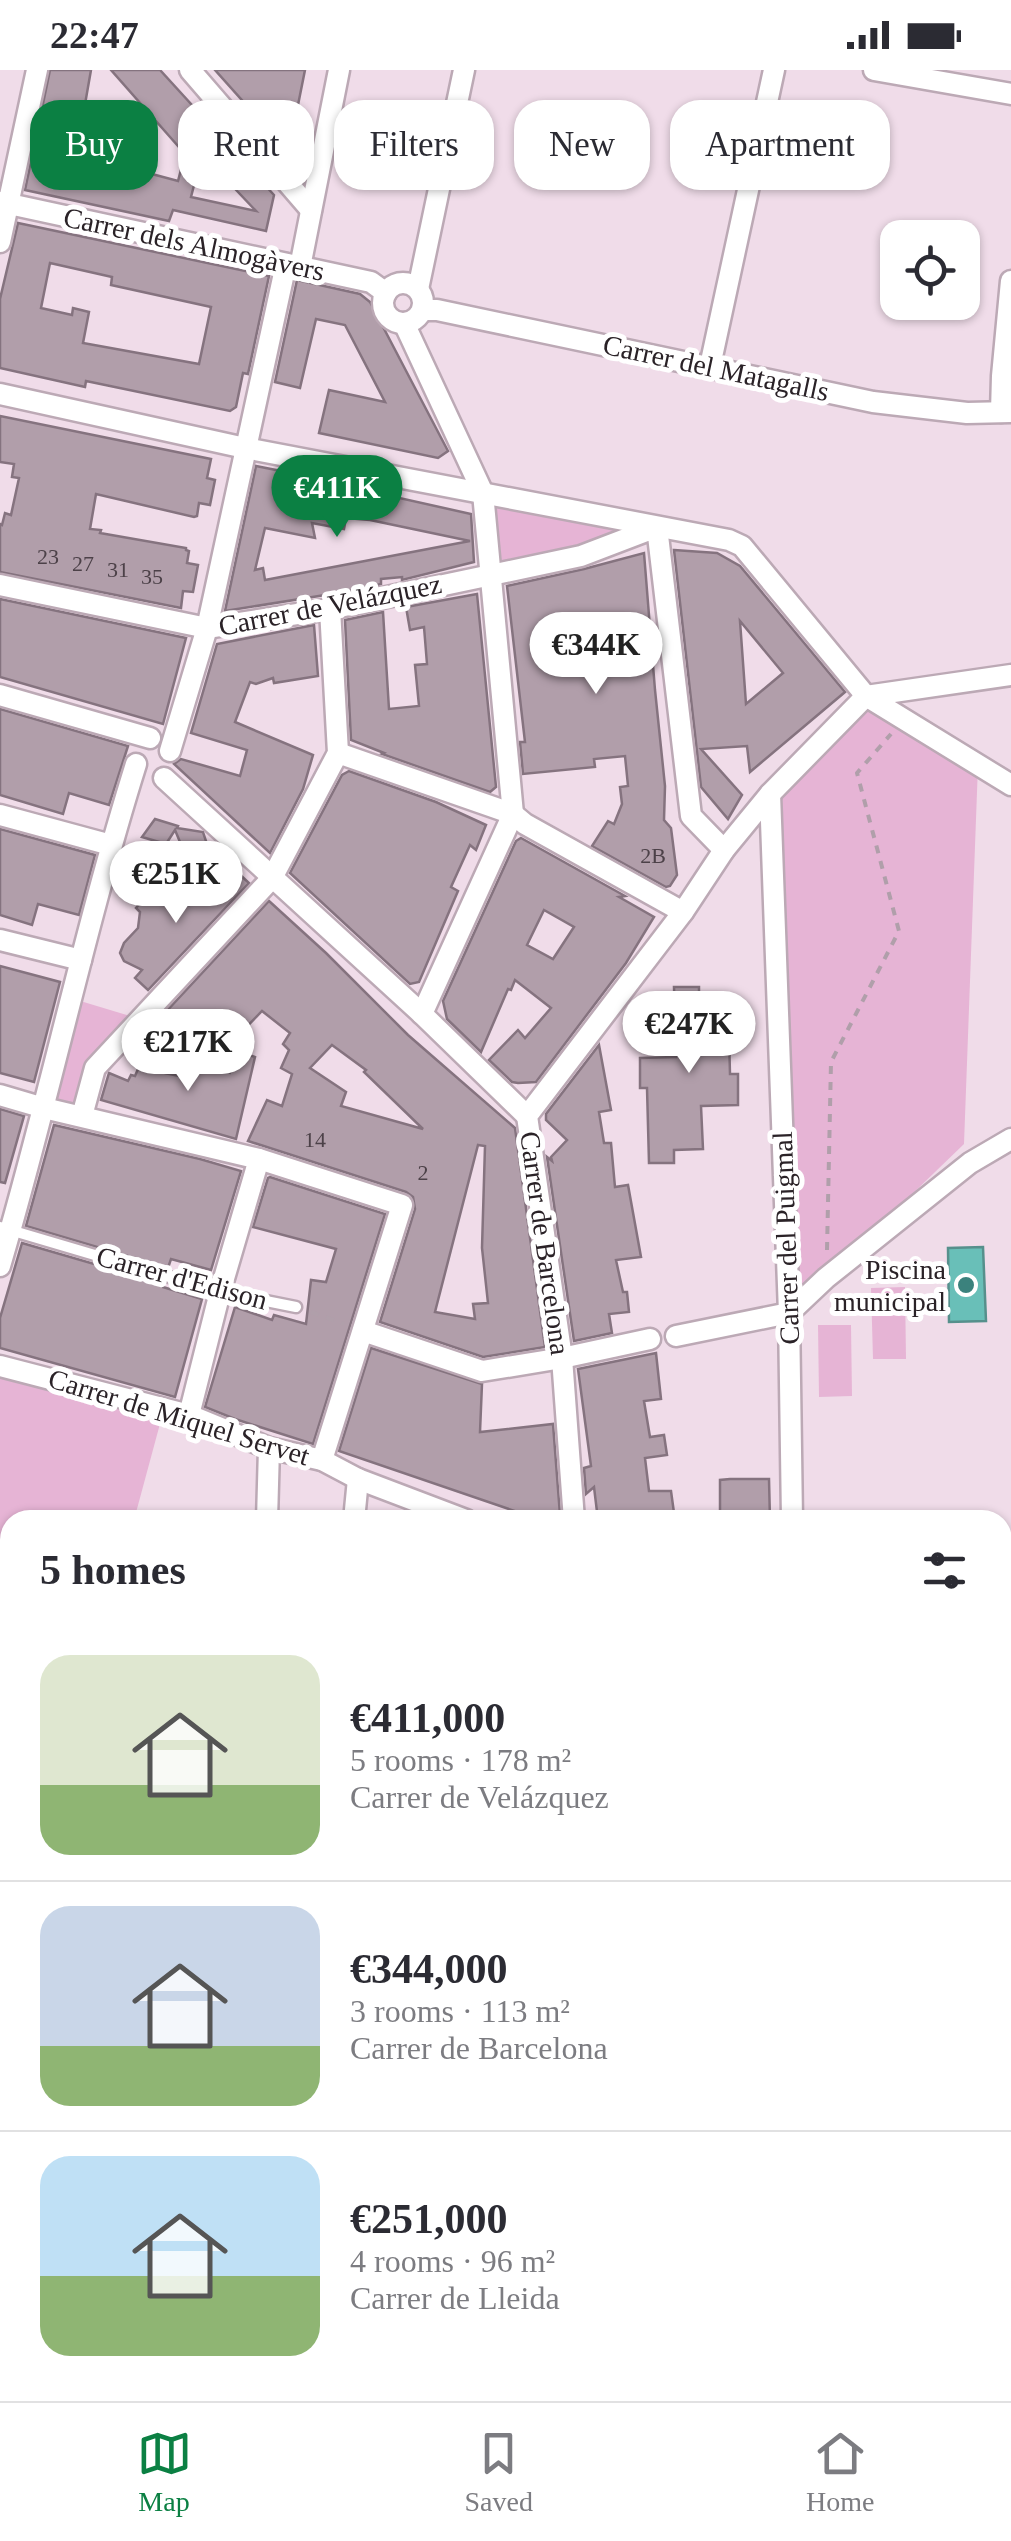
<!DOCTYPE html>
<meta charset="utf-8">
<style>
body{margin:0;font-family:Georgia,serif;background:#f7f7f7;color:#2b2b33;height:100vh;display:flex;flex-direction:column;font-size:38px;white-space:nowrap}
*{box-sizing:border-box;margin:0}
p{font-size:32px;color:#7c7c81}
.icon{flex:none;width:55px;height:55px;fill:none;stroke:currentColor;stroke-width:2;stroke-linecap:round;stroke-linejoin:round}
.map{position:relative;flex:1;overflow:hidden}
.side{position:absolute;left:0px;top:1440px;width:1012px;height:892px;display:flex;flex-direction:column;background:#fff;border-radius:30px 30px 0 0;box-shadow:0 2px 8px #0004}
.side>*{flex:none}
.guide{position:absolute;left:30px;top:30px;width:952px;height:90px;display:flex;gap:20px}
.buttons{position:absolute;left:880px;top:150px;display:grid;gap:20px}
.buttons a{display:grid;place-items:center;width:100px;height:100px;border-radius:20px;background:#fff;box-shadow:0 2px 8px #0004;font-size:50px}
.price{position:absolute;translate:-50% -85px;padding:0 22px;border-radius:35px;background:#fff;color:#222;font-size:32px;line-height:65px;filter:drop-shadow(0 2px 5px #0008)}
.price::after{content:'';position:absolute;left:50%;top:60px;width:30px;height:22px;margin-left:-15px;background:inherit;clip-path:polygon(0 0,100% 0,50% 100%)}
.price.current{background:#0b8043;color:#fff}
ul{padding:0;list-style:none}
li{display:flex;align-items:center;gap:30px;height:250px;padding:0 40px}
li+li{border-top:2px solid #e1e1e2}
li span{display:grid;place-items:center;flex:none;width:280px;height:200px;border-radius:30px;color:#555}
li>.icon{margin-inline-start:auto}
span .icon{width:120px;height:120px;fill:#fffc;stroke-width:1}
li b{font-size:42px}
h2{display:flex;justify-content:space-between;align-items:center;height:120px;padding:0 40px;font-size:42px}
.tag{padding:0 35px;border-radius:30px;background:#fff;box-shadow:0 2px 8px #0004;font-size:35px;line-height:90px}
.tag.current{background:#0b8043;color:#fff}
.status{display:flex;justify-content:space-between;align-items:center;height:70px;padding:0 50px;background:#fff;direction:ltr}
.status svg{height:28px;fill:currentColor}
.menu{display:flex;justify-content:space-around;align-items:center;height:140px;border-top:2px solid #e1e1e2;background:#fff;font-size:28px;color:#7c7c81}
.menu a{display:grid;justify-items:center;gap:5px}
.menu .current{color:#0b8043}
.map>svg:first-child{display:block}
.green{fill:#e6b4d5}
.water{fill:#69bfb8;stroke:#56908c;stroke-width:2.5}
.building{fill:#b19eaa;stroke:#85737f;stroke-width:2.5;fill-rule:evenodd}
.lines{fill:none;stroke-linecap:round;stroke-linejoin:round}
.lane-casing{stroke:#bca9b5;stroke-width:15}
.street-casing{stroke:#bca9b5;stroke-width:25}
.secondary-casing{stroke:#bca9b5;stroke-width:35}
.path{stroke:#b09faa;stroke-width:4;stroke-dasharray:8 8;stroke-linecap:butt}
.lane{stroke:#fff;stroke-width:10}
.street{stroke:#fff;stroke-width:20}
.secondary{stroke:#f0d3e8;stroke-width:30}
.poi-dot{fill:#3b827d;stroke:#fff;stroke-width:4}
.labels{text-anchor:middle;dominant-baseline:central;stroke-width:10;stroke-linejoin:round;paint-order:stroke}
.number-label{font-size:22px;fill:#4c4148}
.street-label{font-size:28px;fill:#2a2227;stroke:#fff}
.poi-label{font-size:28px;fill:#2a2227;stroke:#fff;text-anchor:end}
</style>
<div class="status"><b>22:47</b><svg viewBox="0 0 49 12"><path d="M0 12V9h3v3zM5 12V6h3v6zM10 12V3h3v9zM15 12V0h3v12zM26 1h20v11H26zM47 4h2v5h-2z"/></svg></div>
<div class="map">
<svg width="1011" height="2331" viewBox="0 0 1011 2331">
<rect width="100%" height="100%" fill="#f0dce9"/>
<!-- green -->
<g class="green">
<path d="M483,423L657,457L490,504Z"/>
<path d="M866,626L978,695L964,1074L789,1243L770,724Z"/>
<path d="M77,930L130,946L77,1036L53,1029Z"/>
<path d="M905,1217L906,1289H873L871,1218Z"/>
<path d="M818,1255H851L852,1326L819,1327Z"/>
<path d="M0,1296L164,1339L134,1450H10V1552L0,1544Z"/>
<path d="M1003,1539L1011,1540V1843L1002,1837Z"/>
<path d="M1011,2130V2331H649L646,2323L1002,2322V2131Z"/>
</g>
<!-- water -->
<path class="water" d="M983,1177L986,1251L949,1252L948,1178Z"/>
<!-- building -->
<g class="building">
<path d="M50,0H91L84,40L147,53L137,100L178,111L185,84L111,0H160L274,125L266,161L173,140L169,151L25,120ZM202,84L256,141L191,127Z"/>
<path d="M215,0H305L292,65L279,62L274,66Z"/>
<path d="M18,153L269,206L248,304L243,303L236,337L230,341L86,311L85,317L0,298V229ZM50,193L112,207L111,215L211,237L199,294L83,273L89,242L73,238L72,245L41,238Z"/>
<path d="M297,210L360,224L370,232L448,381L438,388L319,363L329,320L385,332L345,255L316,249L300,318L275,312Z"/>
<path d="M0,346L211,389L207,408L215,410L210,435L199,433L197,446L194,447L96,424L90,459L101,460L100,463L186,478V480L189,481L187,493L198,495L193,522L183,521L181,538L0,502V454L2,455L5,443L11,445L19,408L12,407L14,394L0,392Z"/>
<path d="M256,396L351,415L350,417L471,444L474,492L402,510V507L381,509V514L344,522L225,541ZM346,448L370,450L470,471L265,510L263,498L255,500L265,458L315,468L312,453L344,459Z"/>
<path d="M674,480L717,483L740,496L845,622L750,702L747,676L701,679L742,725L728,749L701,717ZM740,551L783,603L746,634Z"/>
<path d="M644,483L655,620L665,716L664,750L671,758L677,805L670,816L666,817L592,776L608,751L614,754L622,734L620,717L628,716L625,686L594,689L595,697L523,704L520,672H525L507,516L584,499Z"/>
<path d="M477,524L496,717L490,722L382,684L384,683L351,670L345,550L383,542L389,639L419,636L415,595L427,594L424,557L410,560L406,537Z"/>
<path d="M0,529L186,568L163,654L0,607Z"/>
<path d="M314,555L318,606L274,613L273,608L256,614L250,612L235,652L313,685L303,719L270,783L174,694L181,689L240,706L247,680L191,663L217,574Z"/>
<path d="M0,639L128,676L109,735L69,723L63,744L0,725Z"/>
<path d="M349,701L436,732L486,755L476,780L470,775L451,817L458,821L419,912L410,914L290,803L342,705Z"/>
<path d="M155,749L178,756L177,758L203,762L207,774L199,785L185,784L175,760L166,774L142,767Z"/>
<path d="M0,759L95,785L79,845L38,834L32,855L0,845Z"/>
<path d="M521,768L625,826L619,827L654,847L626,893L536,1012L518,1013L512,1012L489,990L518,960L525,968L551,938L515,910L511,920L508,919L481,982L447,949L443,931L516,771ZM544,840L574,857L553,889L527,875Z"/>
<path d="M235,800L249,813L148,920L135,908L142,900L124,891L120,883L124,873L138,858L140,842L136,838L150,822L155,826L158,822L164,828L169,824L175,829L179,826L189,835L217,802L226,810Z"/>
<path d="M269,831L326,883L408,965L515,1058L545,1277L483,1287L380,1252L415,1139L413,1127L406,1122L248,1071L267,1030L282,1036L292,1004L281,998L289,980L283,974L290,963L262,941L229,975L210,957L196,973L164,944ZM332,975L366,1000L364,1002L423,1059L341,1036L346,1022L310,998ZM478,1075L485,1076L482,1178L488,1233L473,1234L475,1249L435,1242Z"/>
<path d="M0,896L60,912L34,1012L0,1003Z"/>
<path d="M674,917H699V928L728,927L730,1004H738V1035L701,1036L703,1079L674,1080V1093H649L647,1018H640V988L676,987Z"/>
<path d="M599,975L611,1040L599,1042L604,1073H611L615,1117L628,1115L641,1187L616,1190L623,1222H627L629,1242L609,1244L612,1263L574,1271L547,1087L552,1091L551,1087L567,1070L546,1050V1044Z"/>
<path d="M234,980L255,987L236,1069L101,1030L109,1003L128,1011L131,1005L135,1006L141,992L147,994L149,989L165,1003L184,1007L187,993L231,1003L229,1002Z"/>
<path d="M0,1039L24,1046L5,1113L0,1112Z"/>
<path d="M54,1055L200,1089L241,1101L211,1200L171,1189L168,1198L26,1156Z"/>
<path d="M270,1107L385,1144L313,1374L235,1349L205,1337L235,1237L272,1250L274,1245L306,1254L311,1210L326,1212L336,1179L253,1157L268,1108Z"/>
<path d="M22,1173L163,1214V1217L202,1229L175,1327L0,1278V1248Z"/>
<path d="M371,1278L482,1314L480,1362L553,1354L560,1445L554,1450H541L339,1381Z"/>
<path d="M656,1283L661,1329L644,1331L650,1367L664,1365L667,1385L645,1388L649,1421H671L675,1450H598L594,1417L586,1424L584,1398L591,1396L578,1299Z"/>
<path d="M730,1409H769L770,1450H720V1410Z"/>
</g>
<g class="lines">
<defs>
<path id="lane" d="M0,1157L220,1222L296,1237"/>
<g id="street">
<path d="M190,0L311,140"/>
<path d="M874,0L1011,24"/>
<path d="M0,132L371,212L386,223"/>
<path d="M0,172L37,0"/>
<path d="M300,197L339,0"/>
<circle cx="403" cy="233" r="20"/>
<path d="M418,219L464,0"/>
<path d="M422,240H437L873,332L967,343L1011,342"/>
<path d="M404,253L483,423L513,744L422,944"/>
<path d="M710,296L774,0"/>
<path d="M0,324L245,378L729,470L742,476L866,626L1011,715"/>
<path d="M1001,342L1002,306L1011,211"/>
<path d="M0,515L207,558L330,539L581,486L657,457L691,746L724,780"/>
<path d="M0,625L150,668"/>
<path d="M170,681L207,558L286,194"/>
<path d="M338,683L513,744L525,754L683,842"/>
<path d="M164,708L422,944L527,1046"/>
<path d="M770,724L789,1243L792,1450"/>
<path d="M0,745L111,775"/>
<path d="M0,870L81,890"/>
<path d="M0,1025L44,1038L259,1089L402,1135L322,1390"/>
<path d="M82,1046L95,998L272,808L338,683L330,539"/>
<path d="M0,1196C49,1030 84,860 136,694"/>
<path d="M789,1243L826,1208L970,1093L1011,1069"/>
<path d="M363,1261L482,1301L562,1288L650,1269"/>
<path d="M676,1266L789,1243"/>
<path d="M0,1296L189,1345L269,1378L322,1390L358,1409L466,1450"/>
<path d="M189,1345L220,1222L259,1089"/>
<path d="M267,1450L269,1378"/>
<path d="M354,1450L358,1409"/>
<path d="M574,1450L562,1288L527,1046L683,842L724,780L770,724L866,626L1011,605"/>
<path d="M1002,1524H1011"/>
<path d="M0,1646L10,1647"/>
<path d="M0,1797L10,1798"/>
<path d="M1002,1852L1011,1858"/>
<path d="M0,1960L10,1963"/>
<path d="M0,2088L10,2092"/>
<path d="M1002,2122L1011,2120"/>
<path d="M368,2331L369,2322"/>
<path d="M601,2331L604,2322"/>
</g>
<g id="secondary">
<path d="M0,2235L10,2242"/>
<path d="M175,2322L194,2331"/>
</g>
</defs>
<!-- lane casing -->
<use href="#lane" class="lane-casing"/>
<!-- street casing -->
<use href="#street" class="street-casing"/>
<!-- secondary casing -->
<use href="#secondary" class="secondary-casing"/>
<!-- path -->
<g class="path">
<path d="M827,1180L831,992L899,861L857,703L891,664"/>
<path d="M311,1242L344,1254"/>
<path d="M1002,1698L1011,1703"/>
<path d="M1002,1771L1011,1776"/>
<path d="M115,2322L132,2331"/>
</g>
<!-- lane -->
<use href="#lane" class="lane"/>
<!-- street -->
<use href="#street" class="street"/>
<!-- secondary -->
<use href="#secondary" class="secondary"/>
</g>
<!-- markers -->
<circle class="poi-dot" cx="966" cy="1215" r="10"/>
<g class="labels">
<!-- number labels -->
<g class="number-label">
<text x="48" y="486">23</text>
<text x="83" y="493">27</text>
<text x="118" y="499">31</text>
<text x="152" y="506">35</text>
<text x="653" y="785">2B</text>
<text x="315" y="1069">14</text>
<text x="423" y="1102">2</text>
</g>
<!-- street labels -->
<g class="street-label">
<text transform="translate(194 174) rotate(12)">Carrer dels Almogàvers</text>
<text transform="translate(716 298) rotate(12)">Carrer del Matagalls</text>
<text transform="translate(330 535) rotate(-11)">Carrer de Velázquez</text>
<text transform="translate(786 1168) rotate(-92)">Carrer del Puigmal</text>
<text transform="translate(545 1173) rotate(82)">Carrer de Barcelona</text>
<text transform="translate(182 1208) rotate(15)">Carrer d'Edison</text>
<text transform="translate(179 1347) rotate(17)">Carrer de Miquel Servet</text>
</g>
<!-- poi labels -->
<g class="poi-label">
<text x="946" y="1199">Piscina<tspan x="946" dy="32">municipal</tspan></text>
</g>
</g>
</svg>
<div class="buttons">
<a><svg class="icon" aria-label="locate" viewBox="0 0 24 24"><circle cx="12" cy="12" r="6"/><path d="M12 2v4M12 18v4M2 12h4M18 12h4"/></svg></a>
</div>
<b class="price current" style="left:337px;top:470px">€411K</b>
<b class="price" style="left:596px;top:627px">€344K</b>
<b class="price" style="left:176px;top:856px">€251K</b>
<b class="price" style="left:689px;top:1006px">€247K</b>
<b class="price" style="left:188px;top:1024px">€217K</b>
<div class="guide">
<a class="tag current">Buy</a>
<a class="tag">Rent</a>
<a class="tag">Filters</a>
<a class="tag">New</a>
<a class="tag">Apartment</a>
</div>
<section class="side">
<h2>5 homes<svg class="icon" aria-label="filters" viewBox="0 0 24 24"><path d="M4 7h16M4 17h16"/><circle cx="9" cy="7" r="2"/><circle cx="15" cy="17" r="2"/></svg></h2>
<ul>
<li><span style="background:linear-gradient(#dfe7d0 65%,#8fb573 0)"><svg class="icon" aria-label="home" viewBox="0 0 24 24"><path d="M3 11l9-7 9 7M6 9v11h12V9"/></svg></span><div><b>€411,000</b><p>5 rooms · 178 m²</p><p>Carrer de Velázquez</p></div></li>
<li><span style="background:linear-gradient(#c9d6e8 70%,#8fb573 0)"><svg class="icon" aria-label="home" viewBox="0 0 24 24"><path d="M3 11l9-7 9 7M6 9v11h12V9"/></svg></span><div><b>€344,000</b><p>3 rooms · 113 m²</p><p>Carrer de Barcelona</p></div></li>
<li><span style="background:linear-gradient(#bfe0f5 60%,#8fb573 0)"><svg class="icon" aria-label="home" viewBox="0 0 24 24"><path d="M3 11l9-7 9 7M6 9v11h12V9"/></svg></span><div><b>€251,000</b><p>4 rooms · 96 m²</p><p>Carrer de Lleida</p></div></li>
</ul>
</section>
</div>
<nav class="menu">
<a class="current"><svg class="icon" aria-label="map" viewBox="0 0 24 24"><path d="M3 6l6-2 6 2 6-2v14l-6 2-6-2-6 2zM9 4v14M15 6v14"/></svg>Map</a>
<a><svg class="icon" aria-label="saved" viewBox="0 0 24 24"><path d="M7 4h10v16l-5-4-5 4z"/></svg>Saved</a>
<a><svg class="icon" aria-label="home" viewBox="0 0 24 24"><path d="M3 11l9-7 9 7M6 9v11h12V9"/></svg>Home</a>
</nav>
